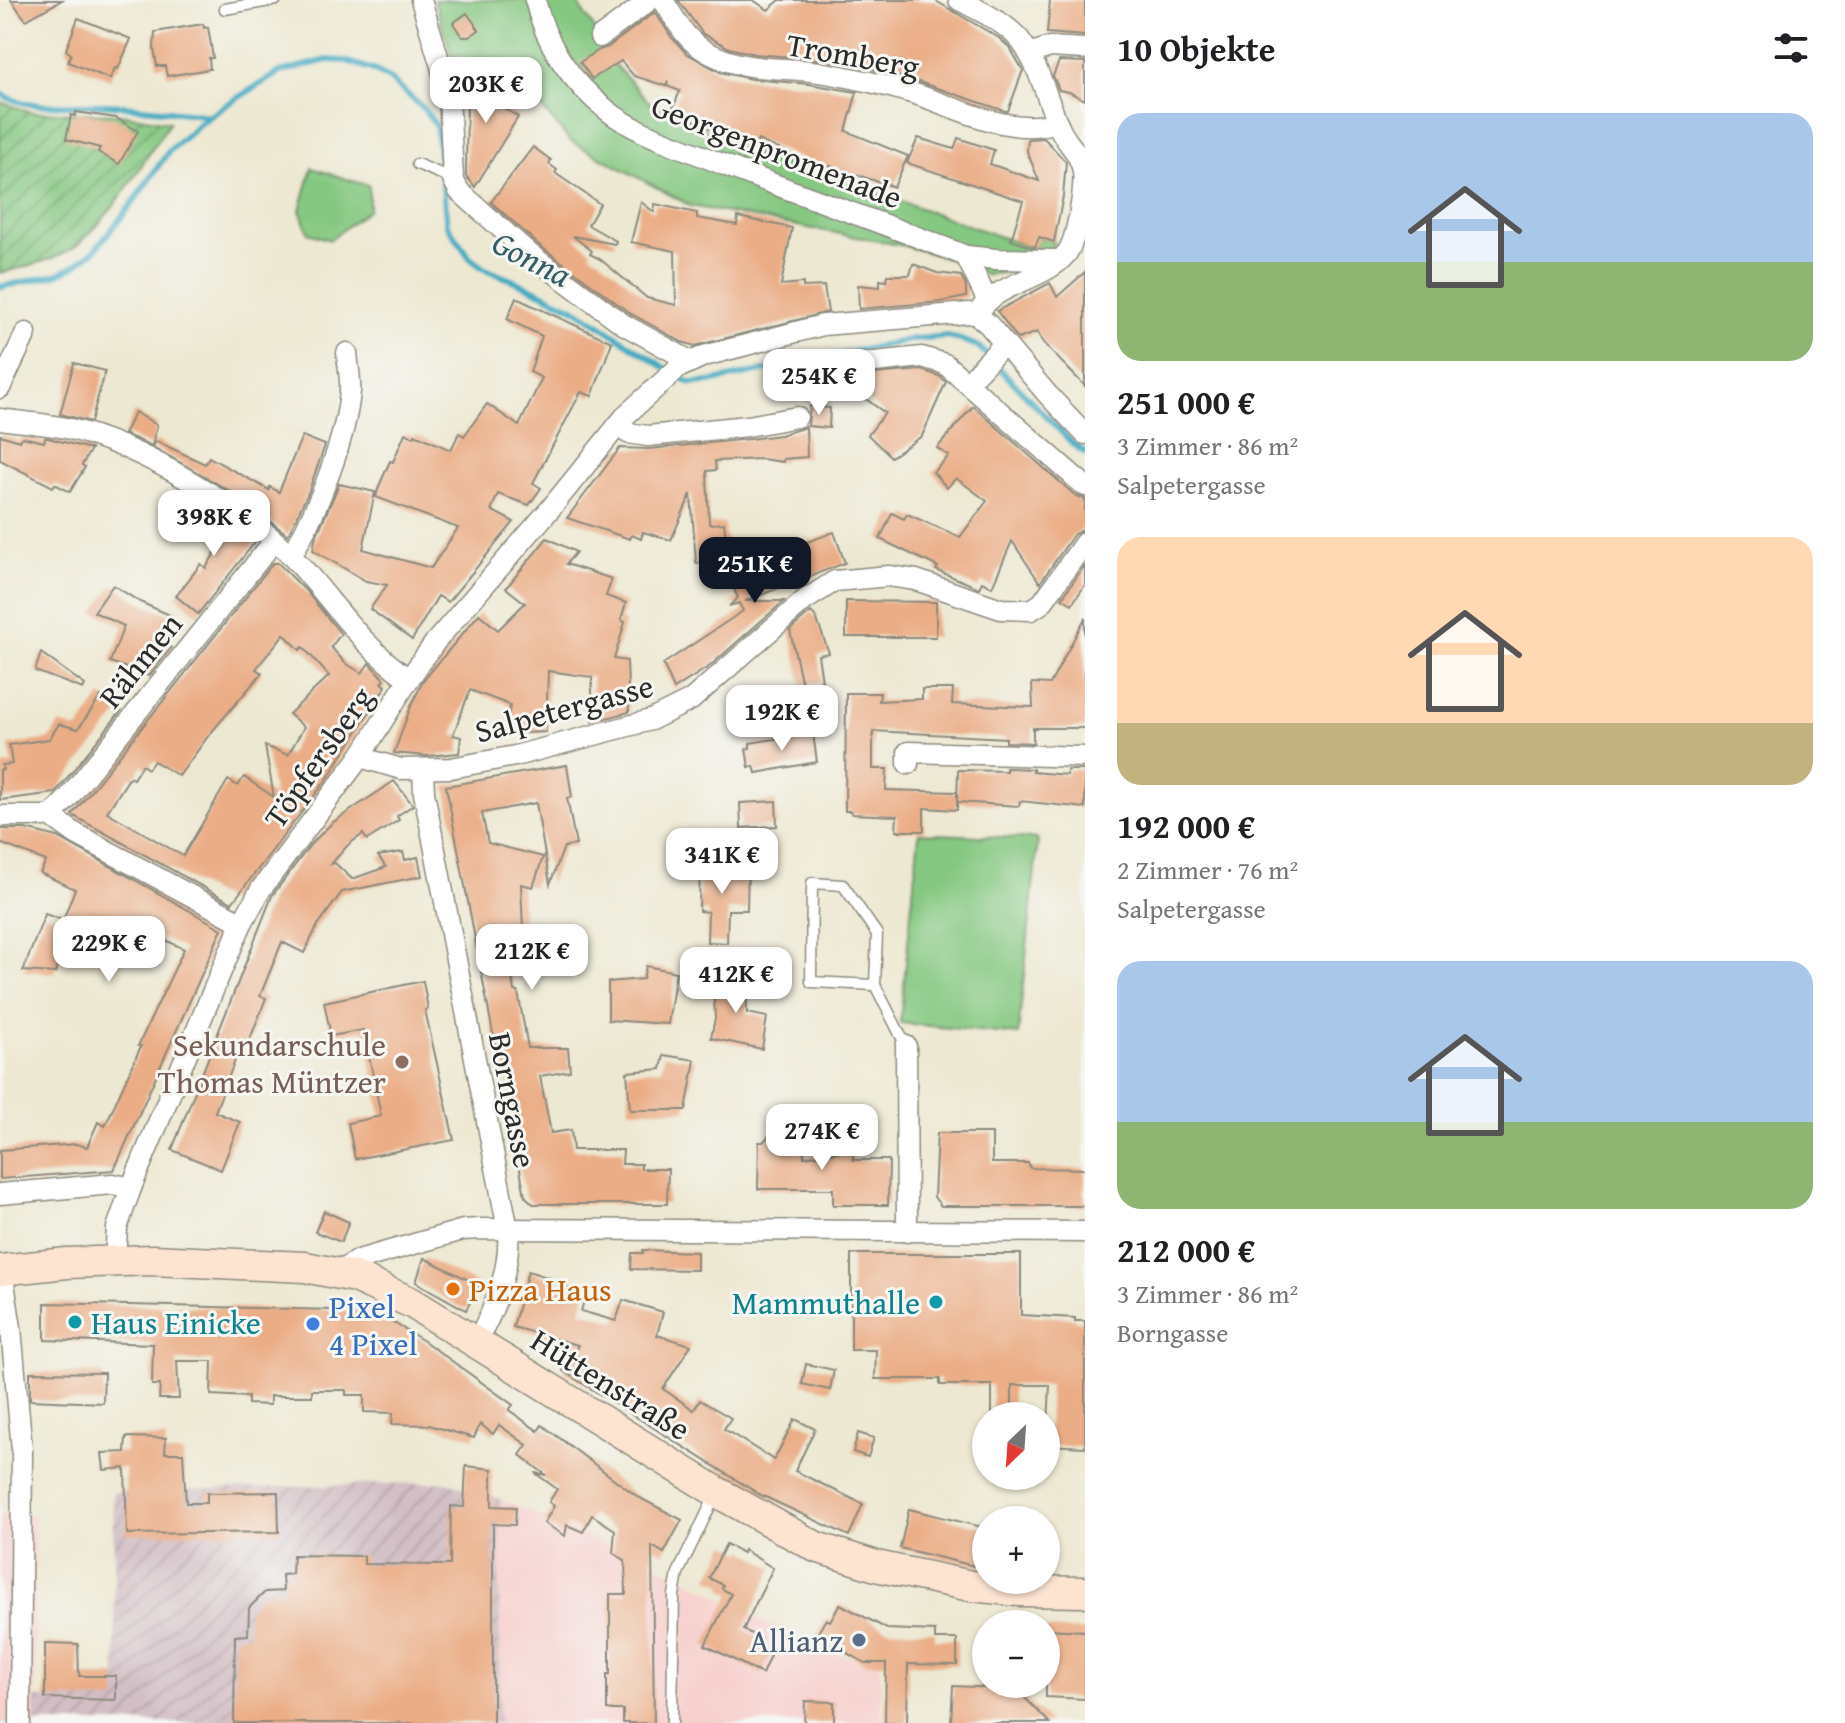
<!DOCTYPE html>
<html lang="de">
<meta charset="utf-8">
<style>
body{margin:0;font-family:"Gentium Book Plus",serif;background:#f2f2f2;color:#202124;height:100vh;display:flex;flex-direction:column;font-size:30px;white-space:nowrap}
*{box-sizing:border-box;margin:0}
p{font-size:26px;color:#757577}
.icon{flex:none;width:44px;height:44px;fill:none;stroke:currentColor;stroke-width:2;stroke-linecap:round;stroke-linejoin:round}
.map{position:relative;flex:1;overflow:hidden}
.details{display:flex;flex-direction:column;background:#fff;width:760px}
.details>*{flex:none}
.needle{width:52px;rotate:205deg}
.fabs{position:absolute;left:972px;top:1402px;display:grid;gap:16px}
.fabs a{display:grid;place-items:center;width:88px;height:88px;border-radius:50%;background:#fff;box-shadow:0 2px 6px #0004;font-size:40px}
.price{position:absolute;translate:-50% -68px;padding:0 18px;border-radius:16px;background:#fff;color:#222;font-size:26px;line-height:52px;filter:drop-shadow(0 2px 4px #0008)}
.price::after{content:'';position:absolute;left:50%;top:48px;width:24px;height:18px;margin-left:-12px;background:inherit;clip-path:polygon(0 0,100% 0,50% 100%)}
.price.current{background:#111827;color:#fff}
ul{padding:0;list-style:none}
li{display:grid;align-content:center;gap:16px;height:424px;padding:0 32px}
li span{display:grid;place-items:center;height:248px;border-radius:24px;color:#555}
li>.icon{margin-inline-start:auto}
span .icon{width:144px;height:144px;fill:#fffc;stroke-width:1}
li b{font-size:34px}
h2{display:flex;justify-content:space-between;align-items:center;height:96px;padding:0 32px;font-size:34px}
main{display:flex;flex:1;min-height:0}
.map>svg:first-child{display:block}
.built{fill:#f7d0ce}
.industrial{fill:url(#industrial-furrows)}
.park{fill:#85c881;stroke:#587a56;stroke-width:2}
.garden{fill:url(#garden-furrows);stroke:#587a56;stroke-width:2}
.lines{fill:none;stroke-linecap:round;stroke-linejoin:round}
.stream{stroke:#42aac2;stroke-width:6}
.building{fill:#ebad86;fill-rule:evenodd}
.lane-casing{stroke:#8c8a7e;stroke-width:13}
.street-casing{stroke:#8c8a7e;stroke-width:23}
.secondary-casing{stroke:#8c8a7e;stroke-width:33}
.lane{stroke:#fff;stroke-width:10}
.street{stroke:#fff;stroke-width:20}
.secondary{stroke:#fde4d1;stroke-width:30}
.education-dot{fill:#8d6e63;stroke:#f6f6f2;stroke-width:3}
.food-dot{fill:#e8710a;stroke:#f6f6f2;stroke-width:3}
.culture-dot{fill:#0f9aa8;stroke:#f6f6f2;stroke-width:3}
.shop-dot{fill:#3f7fe0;stroke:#f6f6f2;stroke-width:3}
.service-dot{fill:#5c6f8a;stroke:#f6f6f2;stroke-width:3}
.labels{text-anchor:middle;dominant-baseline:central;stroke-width:6;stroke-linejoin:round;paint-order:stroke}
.street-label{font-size:32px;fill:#2b2b2b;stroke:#f6f6f2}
.education-label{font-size:32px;fill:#785e54;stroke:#f6f6f2;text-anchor:end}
.food-label{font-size:32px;fill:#c56008;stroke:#f6f6f2;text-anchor:start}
.culture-label{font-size:32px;fill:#0d838f;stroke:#f6f6f2;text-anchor:end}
.shop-label{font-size:32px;fill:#366cbe;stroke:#f6f6f2;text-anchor:start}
.service-label{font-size:32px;fill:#4e5e75;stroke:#f6f6f2;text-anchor:end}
.water-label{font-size:34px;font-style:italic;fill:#345e67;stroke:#f6f6f2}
</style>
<main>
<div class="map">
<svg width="1085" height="1723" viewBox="0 0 1085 1723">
<defs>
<pattern id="industrial-furrows" width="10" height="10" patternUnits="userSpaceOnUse" patternTransform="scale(2)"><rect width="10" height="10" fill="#d2bec4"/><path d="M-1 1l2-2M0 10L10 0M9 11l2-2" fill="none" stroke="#b4a3a9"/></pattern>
<pattern id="garden-furrows" width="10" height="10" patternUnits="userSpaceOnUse" patternTransform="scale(2)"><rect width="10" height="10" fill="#85c881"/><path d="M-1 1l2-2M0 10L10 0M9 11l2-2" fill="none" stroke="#6da36a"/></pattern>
</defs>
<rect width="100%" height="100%" fill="#f6f6f2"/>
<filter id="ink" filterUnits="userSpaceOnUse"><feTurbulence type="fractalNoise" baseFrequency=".0125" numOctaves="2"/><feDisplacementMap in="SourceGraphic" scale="16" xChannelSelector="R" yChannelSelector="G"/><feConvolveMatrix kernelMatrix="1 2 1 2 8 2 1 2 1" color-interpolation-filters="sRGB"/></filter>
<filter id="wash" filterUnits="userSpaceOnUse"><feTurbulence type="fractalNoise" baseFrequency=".006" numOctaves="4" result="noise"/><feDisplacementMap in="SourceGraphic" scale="32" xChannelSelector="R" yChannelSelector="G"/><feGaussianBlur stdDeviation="1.8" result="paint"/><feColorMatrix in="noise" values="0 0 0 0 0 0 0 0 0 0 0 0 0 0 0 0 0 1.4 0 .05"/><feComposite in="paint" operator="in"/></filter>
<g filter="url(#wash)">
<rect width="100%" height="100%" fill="#ede8d1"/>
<!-- built -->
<g class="built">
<path d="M500,1499L686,1578L805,1646L880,1665L883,1723H499Z"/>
<path d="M0,1515L35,1516V1723H0Z"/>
</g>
<!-- industrial -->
<path class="industrial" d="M447,1482L500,1499L499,1723H35V1698L79,1699L116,1695L113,1492Z"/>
<!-- park -->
<g class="park">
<path d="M434,0H575L600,37L612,62L649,102L763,157L870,190L1034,249L1038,237L1054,242L1044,266L986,275L951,259L905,246L691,206L570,141L536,101L479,69L454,62Z"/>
<path d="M312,168L369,186V209L330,240L308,233L300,210Z"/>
<path d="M919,833L1038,839L1018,1035L900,1023Z"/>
</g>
<!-- garden -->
<path class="garden" d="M0,102L32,112L121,114L170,122C144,160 112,218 76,246C57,260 23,268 0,273Z"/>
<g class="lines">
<!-- stream -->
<g class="stream">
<path d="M0,93C26,112 79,103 110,105C143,107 176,112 210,116"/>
<path d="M0,287L56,275L73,267L93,252L129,208L169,151L199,124L226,105L280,72L327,60L346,61L371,69L387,77L422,107L436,125L447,225L470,258L483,268L531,288L577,310L679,377L691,383L709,382L914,339L949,336L978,346L1072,443L1085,453"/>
</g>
</g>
<g id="blocks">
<!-- building -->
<g class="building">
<path d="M11,0H62L26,20Z"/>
<path d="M678,0H753L768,10L780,0H934L999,38L1010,48L1023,70L1008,111H1005L919,82L873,69L827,60L755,54L729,48L703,34Z"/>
<path d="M1050,0H1085V36L1047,33Z"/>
<path d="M655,12L672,38L686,53L720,72L751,79L809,84L857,92L846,131L908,156L894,187L830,166L828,170L758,140L756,146L742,142L702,125L673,108L680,91L667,86L668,81L666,86L634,76L621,61L592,79L580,62L599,50L608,47Z"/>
<path d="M467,13L479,30L469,37H462L453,23Z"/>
<path d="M78,18L131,39L118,69L115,68L110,79L68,62L71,54L66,50Z"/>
<path d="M203,24L204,28L208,27L213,58H209L210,69L167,76L165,66H157L154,48L155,32Z"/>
<path d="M1059,61L1085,62V100L1069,92L1059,90L1053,76Z"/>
<path d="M483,72L514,91L504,108L518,117L475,187L466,176L467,100Z"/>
<path d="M76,112L116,118L138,131L119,164L98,152L100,148L66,139L71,115L75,116Z"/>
<path d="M918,138L954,149L958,138L994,150L990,164L1039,181L1027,151L1028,139L1044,138L1066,162L1063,196L1054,242L1039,237L1035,247L1028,246L1011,240L1023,201L907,163Z"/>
<path d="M533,147L551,160L549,164L557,170L555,173L600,204L588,225L616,241L615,244L573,236L592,251L590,254L600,259L647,298L676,305L675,251L631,242L641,202L654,212L655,204L697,213V218L737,225L738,217L792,228L781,285L803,283V287L824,286L828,312L695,346L682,342L630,313L539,245L491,202Z"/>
<path d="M913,264L937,273L961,276L966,286V297L940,302L859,309L858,285L880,287V280L886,281L887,275H910Z"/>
<path d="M1085,272V386L1043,343L1037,332L1018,339L997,311L1050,283L1057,297Z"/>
<path d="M516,298L612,342L592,396L581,392L533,483L541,488L529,505L498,494L491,510L514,522L448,602L438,596L412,640L370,609L387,585L366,581L313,550L315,539L339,484L375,492L363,549L431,568L458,528L376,497L379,486L390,461L393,462L405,433L414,437L415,434L451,450L459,433L464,436L487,404L519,426L542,378L530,372L542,336L507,319Z"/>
<path d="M74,363L105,371L91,422L60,414Z"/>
<path d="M921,370L939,376L946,382L922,436L891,457L868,435L885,413L863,397L862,375Z"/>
<path d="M810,406L830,408L829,428L808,426Z"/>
<path d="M973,406L1076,496L1085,499V529L1074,534L1040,583L1012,541L992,587L982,582L979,588L936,570L938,567L880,539L892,513L904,519L907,514L960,537L987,501L956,478L947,488L933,472L949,456L937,448Z"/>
<path d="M135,412L157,425L152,446L124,434Z"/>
<path d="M806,427L807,457L783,459V462L762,459L715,461L716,470L707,471L709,524L724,523L729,560L696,563L691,494L671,540L643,532L641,539L632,535L630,539L567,518L620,448L649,449L749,439L780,435Z"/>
<path d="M0,435L20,441L22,437L44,442L45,438H48L91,449L82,465L85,467L70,492L55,484L53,487L0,460Z"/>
<path d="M302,436L325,445L308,493L288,535L230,491L153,447L156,441L205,464L209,457L269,490L270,487L279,492Z"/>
<path d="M194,499L255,542L198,614L176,596L201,564L206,568L225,536L184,515Z"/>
<path d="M834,532L845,563L745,601H784L710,666L674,689L663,664L743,611L739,603L729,606L738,598L734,589L750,574L756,580L788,549Z"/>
<path d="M547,538L576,552L566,564L612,579L606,596L626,603L621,620L625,622L614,659L627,661L629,712L592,722V677L548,671L546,732L506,734L510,705L470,690L453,735L461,737L459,753L426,756L394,753L411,706L423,681L479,614L498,630L525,603L506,588Z"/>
<path d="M273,563H278L306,591L341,634L331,647L345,663L362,673L369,663L385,680L382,683L386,686L327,779L232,903L72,815ZM284,634L300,650L303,647L329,676L289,714L304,727L288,755L265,746L274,797L244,777L238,786L228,780L183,856L107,812L130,777L133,779L142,765L148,769L154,761L179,776L209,735L262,673L256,669Z"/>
<path d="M1085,565V585L1072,604L1062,598Z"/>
<path d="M113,585L140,602L170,615L155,641L171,648L149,676L110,662L124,626L94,612Z"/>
<path d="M846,601L936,602V637H846Z"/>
<path d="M811,612L816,617L829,653L818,655L822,681L802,685L790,630Z"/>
<path d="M1085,618V728H1033V743L1006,742V738L873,731V769H887L886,790L957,792V810L924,808V831H896L897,816L852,814L851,811H845L846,693H880L879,701L922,699V689H953L952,704L1033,707L1032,683L1050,684Z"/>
<path d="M41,653L85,685L83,689L35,671Z"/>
<path d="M101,696L121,711L55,793L0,800V770H3L2,765L12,764L9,745L49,739L59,724L78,729Z"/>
<path d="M813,733L817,762L756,773L754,766L749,767L746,749L750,748V743Z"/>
<path d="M567,765L572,797L567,798L576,845L564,847L550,884L536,803L482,813L488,843L543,857L533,887L521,884L523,930H512L513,935L506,936L514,991L518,992L528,1048H568L570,1071L540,1076L551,1133L571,1130L573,1150H623L622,1164H641V1169H668L667,1204H533L525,1196L510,1117L515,1116L511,1097L501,1043L495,1044L446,786Z"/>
<path d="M1006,768L1033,769V772L1067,775V770H1085V808L1020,801L1019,806L957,802L958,770L1006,771Z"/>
<path d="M394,781L413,805L397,816L399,820L367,840L363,834L348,845L331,864L335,863L352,879L386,867L378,856L403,852L405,860L418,857L422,876L342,892L318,925L304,953L282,942L260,996L266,998L247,1047L241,1045L215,1112L240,1122L221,1170L172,1150L272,896L311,844L332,823Z"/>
<path d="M776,801L777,826L741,828L740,803Z"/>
<path d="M0,829H25L58,837L222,929L114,1170L0,1179V1150L76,1144L87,1147L98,1122L105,1126L141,1046H138L184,949L137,926L125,958L71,931L55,973L23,971L45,914L63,920L75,889L40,873L46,861L0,843Z"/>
<path d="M700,864L748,865L747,910H728L727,943L707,942L708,912L699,911Z"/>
<path d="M646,966L676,972L668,1024L608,1020V982L643,979Z"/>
<path d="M746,978L747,1013L767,1017L762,1049L711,1038L715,1018L713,979Z"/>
<path d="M423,981L428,1009L425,1010L454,1140L355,1159L348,1123L381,1116L364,1030L331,1036L324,1002Z"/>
<path d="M664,1055L695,1060L686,1110H630L627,1072L661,1069Z"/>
<path d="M773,1132H789L804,1146V1157L853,1149V1160H889L888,1205H833V1189H758L759,1142H763Z"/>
<path d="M937,1133H992V1163H1028L1030,1168L1085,1169V1206H941L934,1197Z"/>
<path d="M324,1211L349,1222L341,1242L315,1232Z"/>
<path d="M643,1250L697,1252V1270L631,1269L632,1253H643Z"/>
<path d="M851,1254H1021V1315L1075,1318V1321H1085V1447L1047,1445L1050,1385H1012V1416H992V1385H940V1379H875L876,1350H851Z"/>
<path d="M424,1258L479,1285L466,1310L416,1282Z"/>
<path d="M528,1271L562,1282L561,1286L586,1294L581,1311L616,1321L623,1300L663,1312L657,1335L691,1345L663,1389L694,1410L700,1400L731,1418L724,1429L774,1460L795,1419L815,1429L795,1471L863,1504L849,1536L759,1494L563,1371L578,1345L513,1327Z"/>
<path d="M45,1303L374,1311L424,1341L513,1405L509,1410L538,1431L542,1425L638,1497L682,1520L664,1553L652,1546L654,1723H623V1710H607V1674H610V1594H626L625,1560L613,1553L615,1530L592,1515L583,1532L567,1525L565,1536L544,1523L554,1506L549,1502L557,1489L535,1473L546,1475L520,1455L527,1445L499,1425L493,1434L480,1424L474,1438L429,1425L392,1424L393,1413L364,1412V1395H346V1390H312V1396H270V1405L248,1404V1397L211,1395L212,1361H177L179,1399H159L160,1385H152L153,1344L45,1340Z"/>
<path d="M806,1364L834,1370L830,1390L802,1384Z"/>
<path d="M30,1372L104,1373L103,1403L30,1400Z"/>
<path d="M858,1433L874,1438L868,1457L853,1452Z"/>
<path d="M126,1437L166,1438L165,1453H183L186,1503H207V1493L278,1492L279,1532L127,1534L125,1468L104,1470L102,1453L125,1452Z"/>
<path d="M466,1466L492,1469V1506L516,1507L515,1525L493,1524V1723H234L235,1636L248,1635L249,1608L265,1592L283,1591L282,1575L292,1574L293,1555L364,1556V1564L450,1565L451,1506L464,1507Z"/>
<path d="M909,1509L986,1528V1555L983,1568L900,1548Z"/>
<path d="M726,1544L743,1553L744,1550L773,1568L743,1630L761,1638L757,1646L771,1653L762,1674L705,1645L731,1594L722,1589L723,1585L709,1578Z"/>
<path d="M840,1604L887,1629L935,1631V1639H957V1665L908,1664L907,1723H885L886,1663H865L816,1636L826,1619L830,1621Z"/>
<path d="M1046,1629L1085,1631V1699L1046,1697Z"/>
<path d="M45,1643L78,1644L79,1676H116V1700L45,1698Z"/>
<path d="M953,1686L1016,1689L1050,1723H951Z"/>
<path d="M805,1701L834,1702V1723H804Z"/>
</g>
</g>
</g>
<g filter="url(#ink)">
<use href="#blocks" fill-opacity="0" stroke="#8c8a7e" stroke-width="2"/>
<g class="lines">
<defs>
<g id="lane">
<path d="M225,9L276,0"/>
<path d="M417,164L453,179"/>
<path d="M875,985L811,982L812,883L843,885L877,934L875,985L906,1046"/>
<path d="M672,1723L674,1595L678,1573L716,1494"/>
</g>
<g id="street">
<path d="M421,0L449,93L453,179L459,191L531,255L623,324L690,361"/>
<path d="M535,0C546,45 571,82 608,111C636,133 674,144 707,158C792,193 880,221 966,256L996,259L1060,260"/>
<path d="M663,0C677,22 686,42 711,54C748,73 786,66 825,73C855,78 885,85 915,94C959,108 1009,137 1057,122"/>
<path d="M959,0C980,11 1005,22 1020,40C1040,66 1047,101 1060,129C1068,146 1079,151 1083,171C1085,188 1077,241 1066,254C1043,282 996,281 977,315"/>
<path d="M600,37L650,0"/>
<path d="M1029,54L1050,47L1085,49"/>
<path d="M966,256L987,300"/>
<path d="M866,363L922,357L945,364L1085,486"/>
<path d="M968,382L1004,344"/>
<path d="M0,388L26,333"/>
<path d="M0,419C22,422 45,424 66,428C139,444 249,510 300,565C334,603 365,650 409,679"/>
<path d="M617,426L628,433L648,436L748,426L797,417"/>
<path d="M291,556C316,514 346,440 350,391C351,379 348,366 347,353"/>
<path d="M360,757L401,769L451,768L515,756L651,720L691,700L805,600L835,581L889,576L916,580L1001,609L1031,610L1042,603L1085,542"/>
<path d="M908,764V752L1085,757"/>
<path d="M423,770L424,793L508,1230C511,1268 495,1310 476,1342"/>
<path d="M0,816H51L76,834L242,923"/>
<path d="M51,816L68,798L274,541"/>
<path d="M906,1046L907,1232"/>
<path d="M0,1194L113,1184L131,1188"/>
<path d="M115,1260L117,1228L131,1188L220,974L242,923L261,889L360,757L409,679L436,641L551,508L627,414L678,368L704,356L823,325L969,313L977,315L988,324L1048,395L1085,434"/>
<path d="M2,1270L11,1328L22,1450L20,1723"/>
<path d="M338,1272L358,1260L463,1230L480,1229L1085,1232"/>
</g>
<path id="secondary" d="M0,1270L67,1263L153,1260L305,1267L355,1277L412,1303L717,1492L816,1547L876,1566L971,1586L1020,1591L1085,1592"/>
</defs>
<!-- lane casing -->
<use href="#lane" class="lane-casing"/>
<!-- street casing -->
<use href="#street" class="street-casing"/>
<!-- secondary casing -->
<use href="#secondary" class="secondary-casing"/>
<!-- lane -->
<use href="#lane" class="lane"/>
<!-- street -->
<use href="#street" class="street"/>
<!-- secondary -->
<use href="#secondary" class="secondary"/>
</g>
</g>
<!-- markers -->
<circle class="education-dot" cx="402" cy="1062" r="8"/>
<circle class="food-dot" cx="453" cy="1289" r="8"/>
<g class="culture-dot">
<circle cx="936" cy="1302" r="8"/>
<circle cx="75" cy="1322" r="8"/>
</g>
<circle class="shop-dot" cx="313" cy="1324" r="8"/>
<circle class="service-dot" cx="859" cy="1640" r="8"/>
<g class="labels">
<!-- street labels -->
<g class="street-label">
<text transform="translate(853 55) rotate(10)">Tromberg</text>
<text transform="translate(777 151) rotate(21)">Georgenpromenade</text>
<text transform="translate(140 660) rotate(-51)">Rähmen</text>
<text transform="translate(564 708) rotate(-15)">Salpetergasse</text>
<text transform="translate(318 757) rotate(-55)">Töpfersberg</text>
<text transform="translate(513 1100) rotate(79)">Borngasse</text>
<text transform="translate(611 1384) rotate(32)">Hüttenstraße</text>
</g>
<!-- education labels -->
<g class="education-label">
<text x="386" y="1044">Sekundarschule<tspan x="386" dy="37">Thomas Müntzer</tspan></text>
</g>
<!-- food labels -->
<g class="food-label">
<text x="469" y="1289">Pizza Haus</text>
</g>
<!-- culture labels -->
<g class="culture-label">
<text x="920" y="1302">Mammuthalle</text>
<text x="91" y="1322" text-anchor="start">Haus Einicke</text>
</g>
<!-- shop labels -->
<g class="shop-label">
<text x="329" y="1306">Pixel<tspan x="329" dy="37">4 Pixel</tspan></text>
</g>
<!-- service labels -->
<g class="service-label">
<text x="843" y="1640">Allianz</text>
</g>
<!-- water labels -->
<g class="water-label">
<text transform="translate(532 258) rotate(27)">Gonna</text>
</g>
</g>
</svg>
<div class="fabs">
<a><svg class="needle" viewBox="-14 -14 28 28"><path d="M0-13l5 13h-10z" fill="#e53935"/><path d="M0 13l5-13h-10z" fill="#757577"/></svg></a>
<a>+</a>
<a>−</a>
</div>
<b class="price" style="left:486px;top:125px">203K €</b>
<b class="price" style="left:819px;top:417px">254K €</b>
<b class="price" style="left:214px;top:558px">398K €</b>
<b class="price current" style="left:755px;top:605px">251K €</b>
<b class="price" style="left:782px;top:753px">192K €</b>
<b class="price" style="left:722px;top:896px">341K €</b>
<b class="price" style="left:109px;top:984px">229K €</b>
<b class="price" style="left:532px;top:992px">212K €</b>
<b class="price" style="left:736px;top:1015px">412K €</b>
<b class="price" style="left:822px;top:1172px">274K €</b>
</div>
<section class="details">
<h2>10 Objekte<svg class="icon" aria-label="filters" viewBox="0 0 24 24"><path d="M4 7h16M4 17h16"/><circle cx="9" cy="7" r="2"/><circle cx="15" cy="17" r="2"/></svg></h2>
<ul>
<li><span style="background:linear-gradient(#a9c7e8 60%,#8fb573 0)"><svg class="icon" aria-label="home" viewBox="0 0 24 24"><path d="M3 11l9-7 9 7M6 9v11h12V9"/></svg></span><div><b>251 000 €</b><p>3 Zimmer · 86 m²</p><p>Salpetergasse</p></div></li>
<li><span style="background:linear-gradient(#ffd9b3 75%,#c2b280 0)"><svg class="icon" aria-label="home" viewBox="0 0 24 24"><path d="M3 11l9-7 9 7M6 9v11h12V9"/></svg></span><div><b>192 000 €</b><p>2 Zimmer · 76 m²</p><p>Salpetergasse</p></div></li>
<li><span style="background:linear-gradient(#a9c7e8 65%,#8fb573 0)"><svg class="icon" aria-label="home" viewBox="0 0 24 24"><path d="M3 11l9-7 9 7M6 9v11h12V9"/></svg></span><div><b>212 000 €</b><p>3 Zimmer · 86 m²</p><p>Borngasse</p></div></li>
</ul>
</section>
</main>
